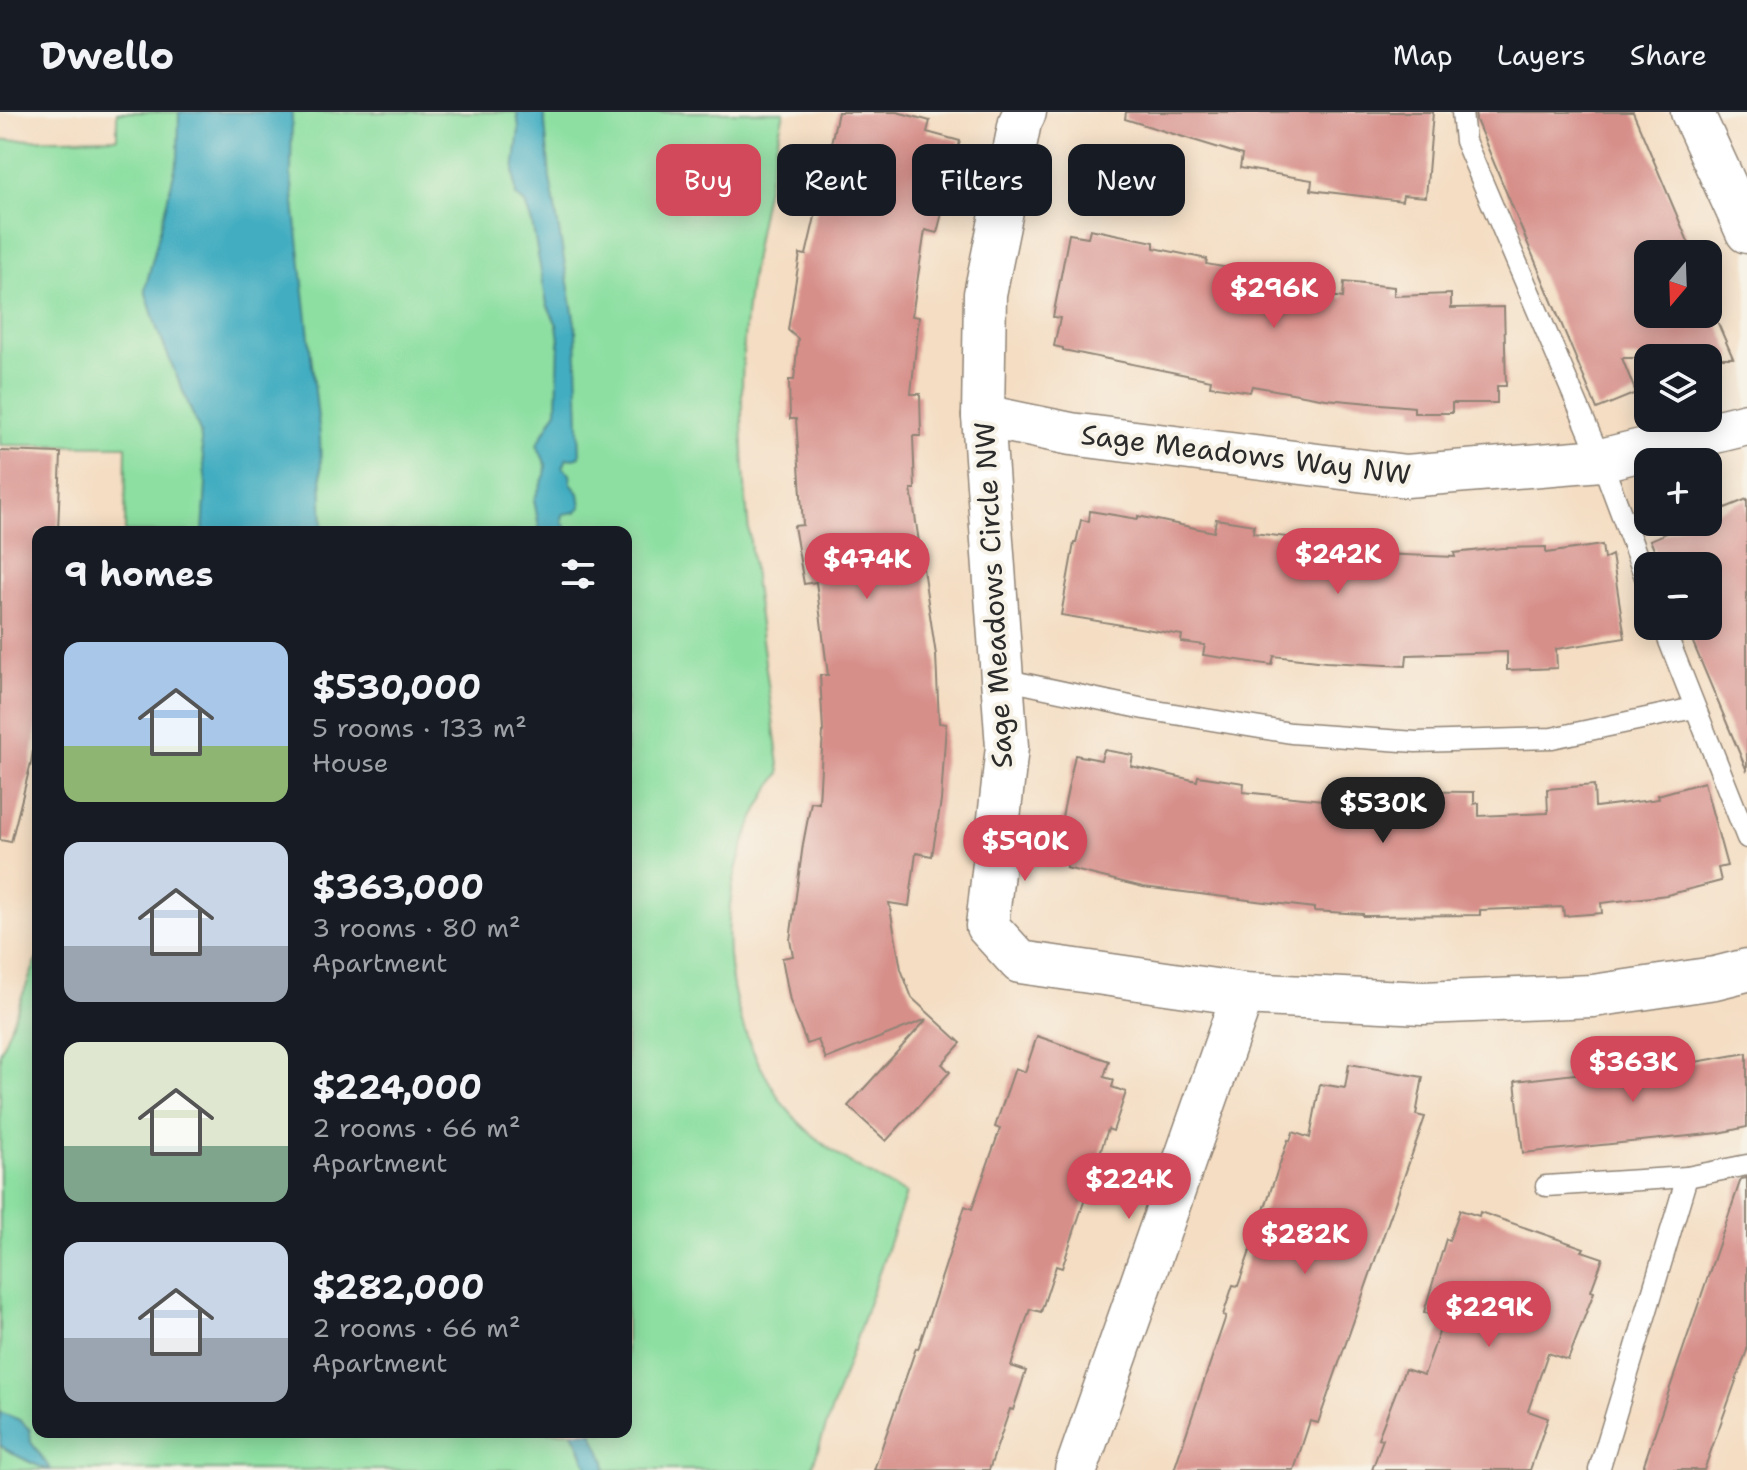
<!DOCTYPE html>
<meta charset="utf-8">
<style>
body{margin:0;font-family:"Shantell Sans",sans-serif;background:#242831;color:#f1f3f6;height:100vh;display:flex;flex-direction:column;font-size:30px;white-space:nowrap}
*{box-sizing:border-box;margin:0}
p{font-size:26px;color:#9ea1a6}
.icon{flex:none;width:44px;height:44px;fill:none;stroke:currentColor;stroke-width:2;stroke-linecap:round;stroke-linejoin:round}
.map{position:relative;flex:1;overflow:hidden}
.sheet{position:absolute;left:32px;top:414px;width:600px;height:912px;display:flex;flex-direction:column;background:#171b24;border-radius:16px;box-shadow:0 4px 20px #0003}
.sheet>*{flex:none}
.top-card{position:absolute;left:656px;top:32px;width:760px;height:72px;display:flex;gap:16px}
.needle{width:52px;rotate:199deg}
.controls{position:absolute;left:1634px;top:128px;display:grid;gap:16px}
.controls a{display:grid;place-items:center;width:88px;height:88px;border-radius:16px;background:#171b24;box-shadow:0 4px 20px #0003;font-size:40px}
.price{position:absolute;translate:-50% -68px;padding:0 18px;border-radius:28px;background:#d1495b;color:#fff;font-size:26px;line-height:52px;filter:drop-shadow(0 2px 4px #0008)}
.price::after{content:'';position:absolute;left:50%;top:48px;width:24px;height:18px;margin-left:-12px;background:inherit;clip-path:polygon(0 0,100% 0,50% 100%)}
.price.current{background:#222;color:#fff}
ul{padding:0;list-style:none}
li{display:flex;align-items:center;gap:24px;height:200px;padding:0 32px}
li span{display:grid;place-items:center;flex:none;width:224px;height:160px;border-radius:16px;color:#555}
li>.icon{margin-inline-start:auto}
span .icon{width:96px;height:96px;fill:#fffc;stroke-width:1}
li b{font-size:34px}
h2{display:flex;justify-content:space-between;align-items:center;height:96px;padding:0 32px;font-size:34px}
.pill{padding:0 28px;border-radius:16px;background:#171b24;box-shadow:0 4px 20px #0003;font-size:28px;line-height:72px}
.pill.current{background:#d1495b;color:#fff}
header{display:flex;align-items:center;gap:48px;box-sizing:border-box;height:112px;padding:0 40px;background:#171b24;border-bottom:2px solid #363941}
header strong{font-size:38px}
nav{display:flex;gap:44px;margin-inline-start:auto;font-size:28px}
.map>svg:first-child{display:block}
.green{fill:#8cdfa1;stroke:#5c8566;stroke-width:2}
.water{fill:#42adc1;stroke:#366c76;stroke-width:2}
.building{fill:#d78f8a}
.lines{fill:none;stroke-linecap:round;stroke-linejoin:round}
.lane-casing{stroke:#908476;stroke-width:23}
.street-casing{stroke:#908476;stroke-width:45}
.lane{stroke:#fff;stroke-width:20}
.street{stroke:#fff;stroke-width:42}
.labels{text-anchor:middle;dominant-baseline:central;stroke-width:8;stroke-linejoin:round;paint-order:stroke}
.street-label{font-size:28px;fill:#2b2b2b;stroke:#f7f3e8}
</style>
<header>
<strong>Dwello</strong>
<nav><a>Map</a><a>Layers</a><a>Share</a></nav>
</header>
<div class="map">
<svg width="1747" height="1358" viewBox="0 0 1747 1358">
<rect width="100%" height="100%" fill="#f7f3e8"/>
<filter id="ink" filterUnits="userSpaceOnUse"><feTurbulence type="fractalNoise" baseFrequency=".0125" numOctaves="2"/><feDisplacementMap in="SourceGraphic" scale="16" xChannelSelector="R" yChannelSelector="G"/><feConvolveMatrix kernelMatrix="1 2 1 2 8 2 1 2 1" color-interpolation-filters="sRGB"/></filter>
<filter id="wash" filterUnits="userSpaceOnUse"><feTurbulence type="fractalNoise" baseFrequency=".006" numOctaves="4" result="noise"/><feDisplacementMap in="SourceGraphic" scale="32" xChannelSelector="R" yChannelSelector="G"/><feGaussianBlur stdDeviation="1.8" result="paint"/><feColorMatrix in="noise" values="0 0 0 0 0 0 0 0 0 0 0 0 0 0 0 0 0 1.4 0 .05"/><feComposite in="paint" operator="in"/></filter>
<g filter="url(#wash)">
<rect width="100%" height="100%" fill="#f4ddc2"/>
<!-- green -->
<path class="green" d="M117,0H784C765,80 747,162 743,245C736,381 763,525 780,661C715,752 711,876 770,971C776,980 780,990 787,997C819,1036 862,1059 906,1082L811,1358H0V941L38,844V1320H626V420H125L126,334L0,333V28L117,26Z"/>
<!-- water -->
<g class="water">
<path d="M179,0H292L291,63L320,324L323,420H203L206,372L200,320L157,217L145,178L178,45Z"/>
<path d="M517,0H544L550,66L576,217L580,344L572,347L567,346L563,356L570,361L571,372L579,381L581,395L576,400L563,402L562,410L570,420H540L534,388L545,363L546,353L537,333L557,298L559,228L557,213L547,192L532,111L525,92L516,84L514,59L519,17Z"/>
<path d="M0,1300L20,1308L30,1318L31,1330L51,1358C44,1358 6,1339 0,1333Z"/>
<path d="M571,1320H592L605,1349L606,1358H589L577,1328Z"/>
</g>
<g id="blocks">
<!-- building -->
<g class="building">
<path d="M838,0H897L930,9L927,20L960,29L937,121L925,118L912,204L919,205L911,282H920L921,324H913L915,377H911L936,543L939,611L946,612L941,689L932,744L916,741L909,794L889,791L901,857L912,886L961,931L942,952L950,960L886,1029L848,994L927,907L826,947L818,928L807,932L790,889L782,846L793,844L790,828L803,732L811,690L819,691L823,619L820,563H828L816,470L804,472L794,414L803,413L796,307H790L789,268H794L798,227L788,218L800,142L806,143L821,79L815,70L819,54L827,49Z"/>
<path d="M1126,0H1433L1426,85L1403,83L1402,89L1311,78L1312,68L1240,56L1242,43L1125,7Z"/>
<path d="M1475,0H1633L1690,134L1686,135L1689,142H1648V202H1714L1733,246H1622L1636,281L1597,297L1476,8Z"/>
<path d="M1090,117L1154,130V136L1207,147L1206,152L1262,162L1260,172L1343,186L1344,170L1394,175V184L1451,182V196L1504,195L1506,274H1497V291H1452V301H1414V295L1326,287L1252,274L1250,280L1210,274L1211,268L1063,238V236L1054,234L1060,206L1053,205L1069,122L1088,125Z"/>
<path d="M0,339L61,341L58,420H38V608L31,651L11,730L0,728Z"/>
<path d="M1747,387V659L1686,514H1708V454H1661L1650,428L1692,410H1708V403Z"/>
<path d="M1090,399L1138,407V404L1214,420L1216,407L1254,413L1253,421L1305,427L1303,439L1455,445L1454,441L1502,436L1546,435V441L1602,433L1604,447L1612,443L1625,526L1556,537L1557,556L1507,558V540L1407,543L1406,554L1326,550L1274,544L1272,553L1203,543L1205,533L1181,530L1182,523L1061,503L1074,431H1076L1081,408L1089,409Z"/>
<path d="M1104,638L1133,643L1131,654L1197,669L1198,664L1244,671L1243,680L1332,689L1333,685L1369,688V679L1474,680V692L1479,691V704L1548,701L1547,677L1594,673L1595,695L1659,687L1658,683L1704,670L1727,754L1718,756L1721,769L1667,783L1601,791L1602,801L1564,804L1563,795L1480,798V803L1363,804V802L1314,799V796L1143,775L1066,756L1072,727L1058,724L1075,643L1101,648Z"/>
<path d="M1037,924L1109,949L1104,965L1114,968L1112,975L1126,980L1113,1019L1108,1017L1062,1156L1056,1154L1041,1200L1030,1197L1011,1254L1026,1259L1013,1298L1010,1297L989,1358H874L916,1236L918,1237L965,1094L972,1097L1000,1017L995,1015L1015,956L1025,960Z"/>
<path d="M1747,941V1015L1719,1021L1523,1041L1515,969L1678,950V953Z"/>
<path d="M1349,952L1423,965L1416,1003L1425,1005L1318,1311L1310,1309L1294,1358H1174L1226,1204L1223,1203L1233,1173L1238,1174L1288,1028L1290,1029L1293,1020L1310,1026L1320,972L1345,976Z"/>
<path d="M1747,1066V1238L1704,1358H1642L1741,1067Z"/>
<path d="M1460,1098L1479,1104L1480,1100L1584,1136L1582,1139L1603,1146L1591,1179L1594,1180L1568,1248L1548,1241L1528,1299L1548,1306L1530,1358H1372L1383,1327L1378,1326L1405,1257L1424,1263L1443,1209L1424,1200L1446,1127L1449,1128Z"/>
</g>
</g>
</g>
<g filter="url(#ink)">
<use href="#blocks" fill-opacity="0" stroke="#908476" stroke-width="2"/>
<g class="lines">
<defs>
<g id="lane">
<path d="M1462,0L1465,29L1601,348L1648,473"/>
<path d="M1663,514L1747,726"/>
<path d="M1003,567L1144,597L1291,621L1416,630L1552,626L1694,596"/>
<path d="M1546,1074L1687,1065L1747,1053"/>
<path d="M1599,1358L1687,1065"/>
</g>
<g id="street">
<path d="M1025,0L1020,10L985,182L983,304L1007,635L987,814L1020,850L1243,882L1423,891L1593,884L1715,866L1747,858"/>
<path d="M1692,0L1747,120"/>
<path d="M983,304L1071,322L1406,364L1601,348L1747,312"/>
<path d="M1076,1358L1243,882"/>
</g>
</defs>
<!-- lane casing -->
<use href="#lane" class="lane-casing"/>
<!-- street casing -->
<use href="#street" class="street-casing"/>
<!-- lane -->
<use href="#lane" class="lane"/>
<!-- street -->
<use href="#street" class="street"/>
</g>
</g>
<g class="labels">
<!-- street labels -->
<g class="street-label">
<text transform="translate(1246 342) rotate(7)">Sage Meadows Way NW</text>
<text transform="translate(993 483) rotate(-93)">Sage Meadows Circle NW</text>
</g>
</g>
</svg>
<div class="controls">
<a><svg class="needle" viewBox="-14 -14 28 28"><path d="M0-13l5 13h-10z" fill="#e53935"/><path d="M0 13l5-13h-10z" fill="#9ea1a6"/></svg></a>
<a><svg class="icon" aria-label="layers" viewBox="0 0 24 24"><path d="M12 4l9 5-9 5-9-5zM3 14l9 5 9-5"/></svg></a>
<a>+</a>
<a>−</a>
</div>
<b class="price" style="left:1274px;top:218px">$296K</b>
<b class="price" style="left:1338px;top:484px">$242K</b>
<b class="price" style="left:867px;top:489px">$474K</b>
<b class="price current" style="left:1383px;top:733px">$530K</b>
<b class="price" style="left:1025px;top:771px">$590K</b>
<b class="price" style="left:1633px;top:992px">$363K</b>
<b class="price" style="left:1129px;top:1109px">$224K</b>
<b class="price" style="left:1305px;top:1164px">$282K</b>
<b class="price" style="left:1489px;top:1237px">$229K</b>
<div class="top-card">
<a class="pill current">Buy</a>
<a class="pill">Rent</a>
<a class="pill">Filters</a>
<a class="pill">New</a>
</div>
<section class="sheet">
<h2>9 homes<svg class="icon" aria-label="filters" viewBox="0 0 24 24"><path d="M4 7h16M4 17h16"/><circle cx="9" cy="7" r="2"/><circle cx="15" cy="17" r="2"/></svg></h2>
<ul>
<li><span style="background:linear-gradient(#a9c7e8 65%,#8fb573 0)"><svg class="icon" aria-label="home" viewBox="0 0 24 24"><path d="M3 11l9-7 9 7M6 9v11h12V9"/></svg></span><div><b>$530,000</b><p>5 rooms · 133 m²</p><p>House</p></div></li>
<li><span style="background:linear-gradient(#c9d6e8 65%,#9aa5b1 0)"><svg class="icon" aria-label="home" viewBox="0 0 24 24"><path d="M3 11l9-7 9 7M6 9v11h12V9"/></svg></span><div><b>$363,000</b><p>3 rooms · 80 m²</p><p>Apartment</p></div></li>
<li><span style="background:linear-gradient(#dfe7d0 65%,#7fa58c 0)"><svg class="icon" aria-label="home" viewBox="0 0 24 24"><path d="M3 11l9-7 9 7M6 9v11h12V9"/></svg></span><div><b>$224,000</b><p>2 rooms · 66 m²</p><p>Apartment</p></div></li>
<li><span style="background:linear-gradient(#c9d6e8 60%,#9aa5b1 0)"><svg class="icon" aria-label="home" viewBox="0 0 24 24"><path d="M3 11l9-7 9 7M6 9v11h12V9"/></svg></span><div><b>$282,000</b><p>2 rooms · 66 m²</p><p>Apartment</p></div></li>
</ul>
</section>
</div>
